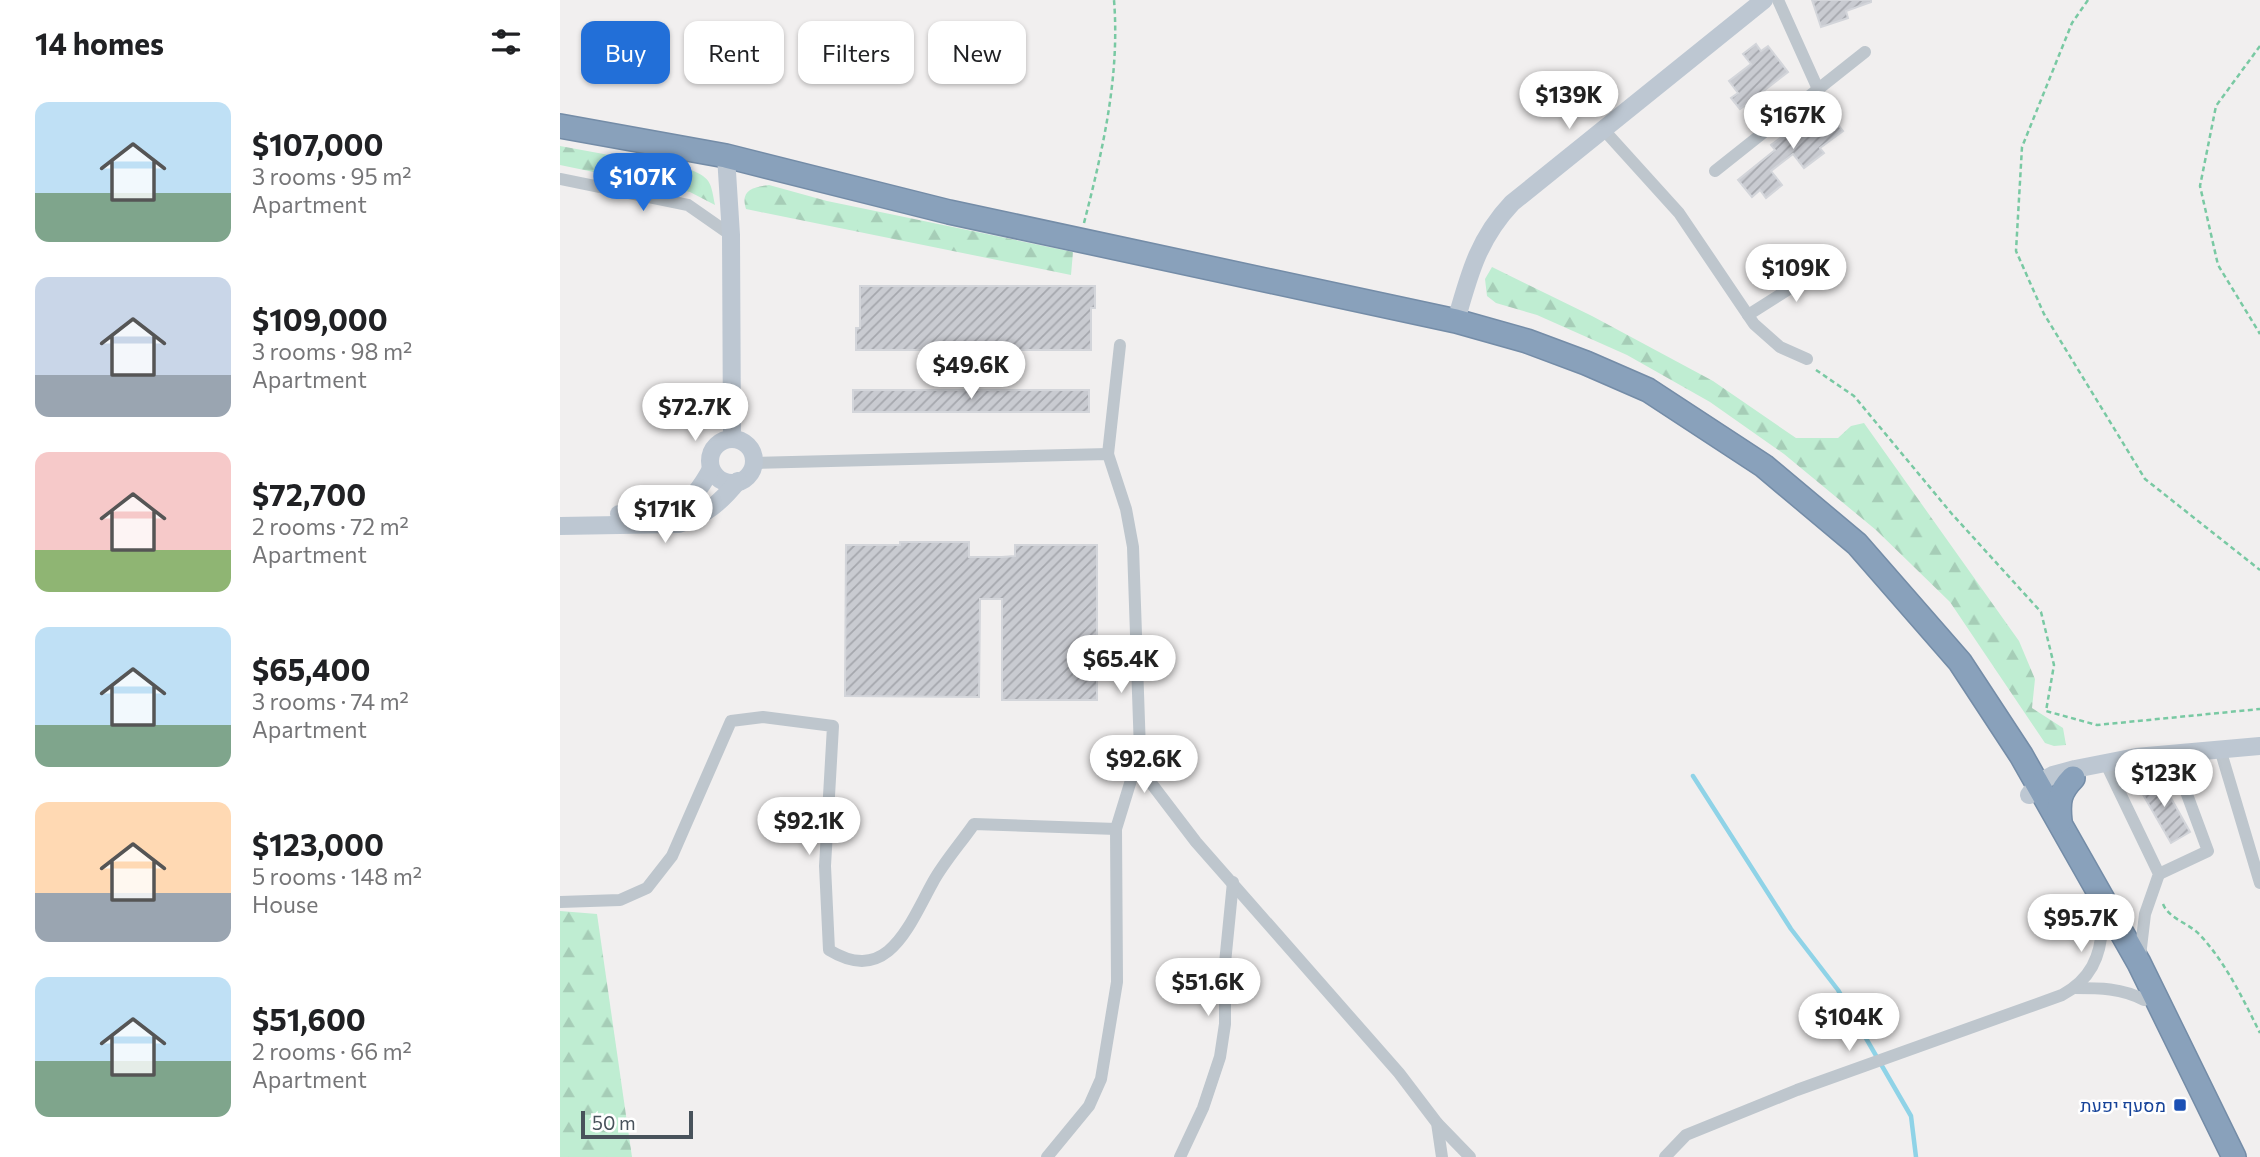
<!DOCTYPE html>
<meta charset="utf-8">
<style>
body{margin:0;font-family:Commissioner,Heebo,sans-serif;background:#f6f6f6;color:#202124;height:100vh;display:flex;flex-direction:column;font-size:26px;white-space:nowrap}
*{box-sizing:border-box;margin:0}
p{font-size:23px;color:#757577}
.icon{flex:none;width:38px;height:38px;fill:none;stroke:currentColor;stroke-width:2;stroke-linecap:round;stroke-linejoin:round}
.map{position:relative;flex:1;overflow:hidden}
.side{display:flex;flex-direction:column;background:#fff;width:560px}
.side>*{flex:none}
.banner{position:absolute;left:21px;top:21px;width:665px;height:63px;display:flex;gap:14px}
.scale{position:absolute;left:21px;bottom:18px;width:112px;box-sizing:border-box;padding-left:7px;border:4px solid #48525b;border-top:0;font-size:19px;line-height:24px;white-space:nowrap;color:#48525b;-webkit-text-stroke:5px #fff;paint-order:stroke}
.price{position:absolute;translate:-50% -60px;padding:0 16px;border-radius:24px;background:#fff;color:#222;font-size:23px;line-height:46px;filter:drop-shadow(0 2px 4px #0008)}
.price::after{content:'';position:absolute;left:50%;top:42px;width:21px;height:16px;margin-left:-10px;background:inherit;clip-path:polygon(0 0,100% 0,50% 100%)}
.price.current{background:#226fd8;color:#fff}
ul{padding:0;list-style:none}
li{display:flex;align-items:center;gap:21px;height:175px;padding:0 35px}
li span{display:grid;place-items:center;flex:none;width:196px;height:140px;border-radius:14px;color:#555}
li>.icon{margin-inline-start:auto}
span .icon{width:84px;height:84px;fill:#fffc;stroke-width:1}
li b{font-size:30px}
h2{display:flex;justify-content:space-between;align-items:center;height:84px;padding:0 35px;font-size:30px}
.pill{padding:0 24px;border-radius:14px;background:#fff;box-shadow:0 2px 5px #0004;font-size:24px;line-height:63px}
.pill.current{background:#226fd8;color:#fff}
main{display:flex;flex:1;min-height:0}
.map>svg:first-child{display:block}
.forest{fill:url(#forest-firs)}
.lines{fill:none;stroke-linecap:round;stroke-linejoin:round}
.stream{stroke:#8fd3e7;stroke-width:4.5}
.building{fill:url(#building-hatch);stroke:#d3d5da;stroke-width:2}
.highway-casing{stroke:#748ca7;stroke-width:26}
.path{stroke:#79c9a3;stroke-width:2.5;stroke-dasharray:5 3.5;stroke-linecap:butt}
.street{stroke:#bec6cd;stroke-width:12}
.secondary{stroke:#bdc7d2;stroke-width:18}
.highway{stroke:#89a1bb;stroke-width:23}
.transit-dot{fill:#1a4fb4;stroke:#fff;stroke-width:2.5}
.labels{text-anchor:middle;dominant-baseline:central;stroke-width:5;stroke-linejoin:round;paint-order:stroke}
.transit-label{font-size:18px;fill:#164399;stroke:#fff;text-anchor:end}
</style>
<main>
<section class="side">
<h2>14 homes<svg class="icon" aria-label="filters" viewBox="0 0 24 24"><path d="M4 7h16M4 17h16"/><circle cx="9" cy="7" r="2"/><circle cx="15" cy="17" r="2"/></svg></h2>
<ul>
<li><span style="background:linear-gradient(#bfe0f5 65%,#7fa58c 0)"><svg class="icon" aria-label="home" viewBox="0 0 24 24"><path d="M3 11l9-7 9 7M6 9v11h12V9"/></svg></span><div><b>$107,000</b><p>3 rooms · 95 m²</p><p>Apartment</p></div></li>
<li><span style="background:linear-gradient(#c9d6e8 70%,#9aa5b1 0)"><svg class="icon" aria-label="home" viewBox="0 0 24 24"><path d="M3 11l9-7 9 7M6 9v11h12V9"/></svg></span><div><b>$109,000</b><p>3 rooms · 98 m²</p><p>Apartment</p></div></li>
<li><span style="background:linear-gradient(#f6c9c9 70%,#8fb573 0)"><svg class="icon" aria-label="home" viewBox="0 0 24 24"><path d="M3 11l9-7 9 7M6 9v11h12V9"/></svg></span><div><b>$72,700</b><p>2 rooms · 72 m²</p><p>Apartment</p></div></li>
<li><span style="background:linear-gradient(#bfe0f5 70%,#7fa58c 0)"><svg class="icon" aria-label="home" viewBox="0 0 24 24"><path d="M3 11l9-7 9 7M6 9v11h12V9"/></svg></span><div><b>$65,400</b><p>3 rooms · 74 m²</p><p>Apartment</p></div></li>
<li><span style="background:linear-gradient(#ffd9b3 65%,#9aa5b1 0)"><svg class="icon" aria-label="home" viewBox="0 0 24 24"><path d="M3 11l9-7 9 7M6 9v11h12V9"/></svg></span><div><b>$123,000</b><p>5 rooms · 148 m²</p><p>House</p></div></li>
<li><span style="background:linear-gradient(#bfe0f5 60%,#7fa58c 0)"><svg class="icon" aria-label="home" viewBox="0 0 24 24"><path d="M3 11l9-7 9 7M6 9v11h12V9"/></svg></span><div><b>$51,600</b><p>2 rooms · 66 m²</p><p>Apartment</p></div></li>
</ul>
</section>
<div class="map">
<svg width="1700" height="1157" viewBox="0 0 1700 1157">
<defs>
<pattern id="forest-firs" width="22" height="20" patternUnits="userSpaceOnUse" patternTransform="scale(1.75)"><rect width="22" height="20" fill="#bfedd2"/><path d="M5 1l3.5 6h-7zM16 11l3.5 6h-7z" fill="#a6cdb7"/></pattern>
<pattern id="building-hatch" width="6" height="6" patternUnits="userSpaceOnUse" patternTransform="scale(1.75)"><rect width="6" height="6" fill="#c9cbd1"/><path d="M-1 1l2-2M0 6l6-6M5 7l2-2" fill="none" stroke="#a5a7ad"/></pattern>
</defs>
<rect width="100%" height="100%" fill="#f1efef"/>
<!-- forest -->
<g class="forest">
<path d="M0,146L131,170C152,178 151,185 155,205L130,192L0,165Z"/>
<path d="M209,185L267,201L513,252L511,275L186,209C180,190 193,187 209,185Z"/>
<path d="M932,267L1032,316L1153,381L1236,438H1278L1291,426L1304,423L1459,641L1475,679L1472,708L1503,728L1506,745L1494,746L1485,743L1390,602L1316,530L1224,454L1150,402L1067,355L977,315L936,303L927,296L925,279Z"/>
<path d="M0,911L37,914L72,1157H0Z"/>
</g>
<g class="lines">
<!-- stream -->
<path class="stream" d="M1133,776L1231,929L1278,990L1351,1116L1356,1157"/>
</g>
<!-- building -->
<g class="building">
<path d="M1252,0H1311V2L1286,11L1288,18L1261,27Z"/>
<path d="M1196,44L1201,51L1208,46L1228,72L1180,109L1171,98L1178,93L1169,81L1191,64L1183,54Z"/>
<path d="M1263,106L1283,131L1260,148L1264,153L1244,168L1233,154L1211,171L1222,185L1206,198L1200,190L1192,197L1178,180L1215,150L1211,145Z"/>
<path d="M300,286H535V308H531V350H296V328H300Z"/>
<rect x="293" y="390" width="236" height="22"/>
<path d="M340,542H409V557H442L455,556V545H537V700H442V599H420L419,697L285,696L286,545H340Z"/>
<path d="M1598,775L1630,832L1611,843L1578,786Z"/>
</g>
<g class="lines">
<defs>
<g id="highway">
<path d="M0,126L166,156L389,212L896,321L967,341L1026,363L1088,390L1204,466L1297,544L1400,662L1461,755L1579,963L1674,1157"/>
<path d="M1500,821C1498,802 1499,792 1513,778"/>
</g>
</defs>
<!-- highway casing -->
<use href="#highway" class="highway-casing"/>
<!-- path -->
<g class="path">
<path d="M1528,0L1512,23L1462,147L1456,251L1484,314L1585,479L1700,570"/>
<path d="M1700,46L1656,106L1640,186L1658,265L1700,334"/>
<path d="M524,223C543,149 560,76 554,0"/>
<path d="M1256,370L1294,396L1392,514L1481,612L1494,665L1486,711L1537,725L1700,709"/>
<path d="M1603,904C1609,919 1629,923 1640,935C1666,963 1683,999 1700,1033"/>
</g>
<!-- street -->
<g class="street">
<path d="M1218,0L1258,89"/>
<path d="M1043,129L1119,213L1194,324L1220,347L1247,359"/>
<path d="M1155,171L1305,52"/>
<path d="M0,179L128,205L171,235"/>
<path d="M1188,315L1267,265"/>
<path d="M548,454L560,345"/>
<path d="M193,463L548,454L566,509L573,547L580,751L591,783L636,842L839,1073L877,1123L882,1157"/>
<path d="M1660,749L1700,883"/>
<path d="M1546,764L1599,874L1585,914L1580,956"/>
<path d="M1599,874L1648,851L1612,754"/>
<path d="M0,902L60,900L87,888L112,856L171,721L203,717L273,726L265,866L269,950C328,986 349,925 373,882C384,862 401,843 414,824L556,829"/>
<path d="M1514,988C1539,988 1562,988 1584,1000"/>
<path d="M877,1123L910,1157"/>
<path d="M487,1157L529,1106L541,1079L557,982L556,829L580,751"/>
<path d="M620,1157L643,1108L660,1057L665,1024V963L673,882"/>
<path d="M1105,1157L1126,1135L1237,1090L1502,995C1530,980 1541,957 1542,926"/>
</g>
<!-- secondary -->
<g class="secondary">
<path d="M166,156L171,235L172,439"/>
<path d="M896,321C909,275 918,239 952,203L1204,0"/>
<circle cx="172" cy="461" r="22"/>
<path d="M59,514C109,513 126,516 151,469"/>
<path d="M0,526L119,524C145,516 161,502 178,481"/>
<path d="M1469,795L1478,783L1493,775L1515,769L1576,757L1700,746"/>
</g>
<!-- highway -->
<use href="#highway" class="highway"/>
</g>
<!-- markers -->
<rect class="transit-dot" x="1613" y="1098" width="14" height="14" rx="3.5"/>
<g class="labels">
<!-- transit labels -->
<g class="transit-label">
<text x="1606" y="1105">מסעף יפעת</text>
</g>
</g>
</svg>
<div class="scale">50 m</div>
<b class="price" style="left:1009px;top:131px">$139K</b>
<b class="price" style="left:1233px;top:151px">$167K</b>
<b class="price current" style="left:83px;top:213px">$107K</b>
<b class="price" style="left:1236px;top:304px">$109K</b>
<b class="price" style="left:411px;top:401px">$49.6K</b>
<b class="price" style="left:135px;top:443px">$72.7K</b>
<b class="price" style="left:105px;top:545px">$171K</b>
<b class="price" style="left:561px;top:695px">$65.4K</b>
<b class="price" style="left:584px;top:795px">$92.6K</b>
<b class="price" style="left:1604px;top:809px">$123K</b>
<b class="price" style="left:249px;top:857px">$92.1K</b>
<b class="price" style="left:1521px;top:954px">$95.7K</b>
<b class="price" style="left:648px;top:1018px">$51.6K</b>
<b class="price" style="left:1289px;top:1053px">$104K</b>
<div class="banner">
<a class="pill current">Buy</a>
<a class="pill">Rent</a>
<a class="pill">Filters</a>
<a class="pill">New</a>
</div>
</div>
</main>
